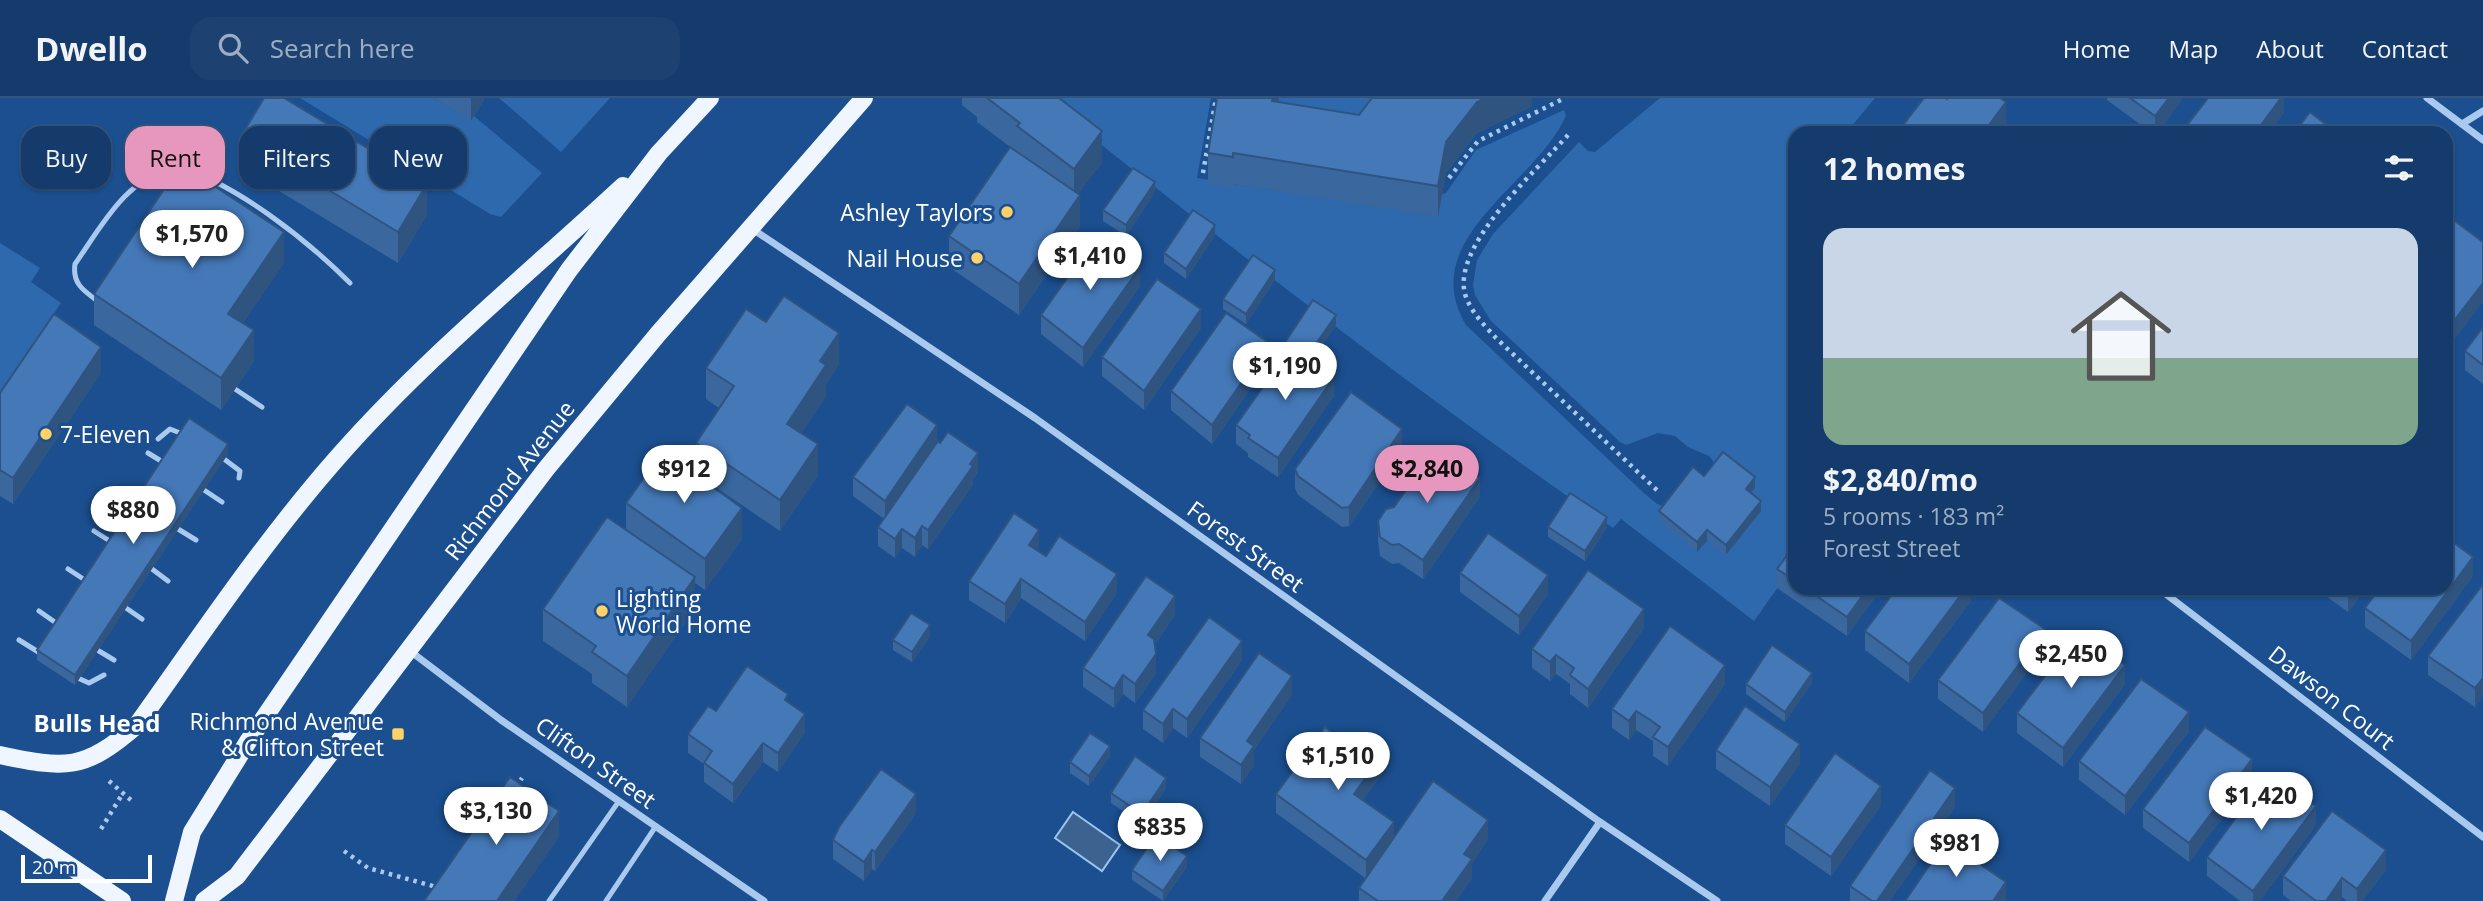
<!DOCTYPE html>
<meta charset="utf-8">
<style>
body{margin:0;font-family:"Open Sans",sans-serif;background:#1d4271;color:#f1f3f6;height:100vh;display:flex;flex-direction:column;font-size:26px;white-space:nowrap}
*{box-sizing:border-box;margin:0}
p{font-size:23px;color:#9dadc1}
.icon{flex:none;width:38px;height:38px;fill:none;stroke:currentColor;stroke-width:2;stroke-linecap:round;stroke-linejoin:round}
.map{position:relative;flex:1;overflow:hidden}
.details{position:absolute;left:1788px;top:28px;width:665px;height:469px;display:flex;flex-direction:column;background:#143b6b;border-radius:21px;box-shadow:0 2px 5px #0004,0 0 0 2px #33557e}
.details>*{flex:none}
.banner{position:absolute;left:21px;top:28px;width:665px;height:63px;display:flex;gap:14px}
.scale{position:absolute;left:21px;bottom:18px;width:131px;box-sizing:border-box;padding-left:7px;border:4px solid #fff;border-top:0;font-size:19px;line-height:24px;white-space:nowrap;color:#fff;-webkit-text-stroke:5px #1b4f8f;paint-order:stroke}
.price{position:absolute;translate:-50% -60px;padding:0 16px;border-radius:24px;background:#fff;color:#222;font-size:23px;line-height:46px;filter:drop-shadow(0 2px 4px #0008)}
.price::after{content:'';position:absolute;left:50%;top:42px;width:21px;height:16px;margin-left:-10px;background:inherit;clip-path:polygon(0 0,100% 0,50% 100%)}
.price.active{background:#e797bd;color:#111}
ul{padding:0;list-style:none}
li{display:grid;align-content:center;gap:14px;height:371px;padding:0 35px}
li span{display:grid;place-items:center;height:217px;border-radius:21px;color:#555}
li>.icon{margin-inline-start:auto}
span .icon{width:126px;height:126px;fill:#fffc;stroke-width:1}
li b{font-size:30px}
h2{display:flex;justify-content:space-between;align-items:center;height:84px;padding:0 35px;font-size:30px}
.pill{padding:0 24px;border-radius:21px;background:#143b6b;box-shadow:0 2px 5px #0004,0 0 0 2px #33557e;font-size:24px;line-height:63px}
.pill.active{background:#e797bd;color:#111}
header{display:flex;align-items:center;gap:42px;box-sizing:border-box;height:98px;padding:0 35px;background:#143b6b;border-bottom:2px solid #33557e}
header strong{font-size:33px}
nav{display:flex;gap:38px;margin-inline-start:auto;font-size:24px}
.search{width:490px;height:63px;background:#1d4271;display:flex;align-items:center;gap:18px;box-sizing:border-box;padding:0 24px;border-radius:21px;color:#9dadc1;font-size:26px}
.map>svg:first-child{display:block}
.green{fill:#2e69ad}
.water{fill:#3c6290;stroke:#9cc4f0;stroke-width:2}
.lines{fill:none;stroke-linecap:round;stroke-linejoin:round}
.path{stroke:#a9c9ee;stroke-width:4.5;stroke-dasharray:3.5 5;stroke-linecap:butt}
.lane{stroke:#a9c9ee;stroke-width:5}
.street{stroke:#a9c9ee;stroke-width:7}
.primary{stroke:#f0f6ff;stroke-width:18}
.wall{fill:#3a679d}
.shaded-wall{fill:#305480}
.building{fill:#4478b7;stroke:#305480;stroke-width:2}
.poi-dot{fill:#ffd166;stroke:#1b4f8f;stroke-width:2.5}
.labels{text-anchor:middle;dominant-baseline:central;stroke-width:6;stroke-linejoin:round;paint-order:stroke}
.poi-label{font-size:23px;fill:#fff;stroke:#1b4f8f;text-anchor:end}
.street-label{font-size:23px;fill:#fff;stroke:#1b4f8f}
.neighbourhood-label{font-size:24px;font-weight:bold;fill:#fff;stroke:#1b4f8f}
</style>
<header>
<strong>Dwello</strong>
<div class="search"><svg class="icon" aria-label="search" viewBox="0 0 24 24"><circle cx="10" cy="10" r="6"/><path d="M15 15l6 6"/></svg>Search here</div>
<nav><a>Home</a><a>Map</a><a>About</a><a>Contact</a></nav>
</header>
<div class="map">
<svg width="2483" height="803" viewBox="0 0 2483 803">
<rect width="100%" height="100%" fill="#1b4f8f"/>
<!-- green -->
<g class="green">
<path d="M300,0H434L471,22L474,18L542,75L501,119L490,116Z"/>
<path d="M499,0H610L561,54Z"/>
<path d="M1042,0H1211L1197,80L1437,118L1442,96L1446,95L1476,52L1564,12L1566,18C1534,88 1415,141 1466,227L1645,396L1657,406L1669,410L1697,454L1755,389L1718,370L1709,358L1688,349L1675,338L1658,335L1626,347L1620,344L1491,223L1475,197L1473,187L1477,162L1493,136L1579,44L1588,53L1595,54L1660,0H1875L1846,35H1796L1795,465L1754,523L1621,421L1613,430C1417,295 1229,148 1042,0Z"/>
<path d="M1279,0H1396L1359,48L1272,34Z"/>
<path d="M0,145L40,170L31,184L61,205L0,296Z"/>
</g>
<!-- water -->
<path class="water" d="M1073,714L1120,747L1102,773L1055,740Z"/>
<g class="lines">
<!-- path -->
<g class="path">
<path d="M1568,37C1537,72 1452,147 1465,196C1470,213 1485,228 1496,240L1660,395"/>
<path d="M1203,75L1216,0"/>
<path d="M1449,80L1478,43L1565,0"/>
<path d="M109,683L132,703"/>
<path d="M516,689L522,680"/>
<path d="M101,731L123,695"/>
<path d="M344,753L368,770L440,790"/>
</g>
<!-- lane -->
<g class="lane">
<path d="M99,204C84,193 72,186 75,166C103,126 125,82 175,68C234,84 307,142 350,185"/>
<path d="M235,291L262,309"/>
<path d="M158,341L170,331L185,337"/>
<path d="M148,355L166,366"/>
<path d="M224,361L240,373L239,380"/>
<path d="M204,392L222,404"/>
<path d="M121,394L140,406"/>
<path d="M178,431L196,442"/>
<path d="M94,433L113,445"/>
<path d="M68,471L88,484"/>
<path d="M152,471L168,483"/>
<path d="M126,510L142,521"/>
<path d="M39,513L59,527"/>
<path d="M19,542L40,555"/>
<path d="M99,553L114,562"/>
<path d="M80,581L89,585L104,577"/>
<path d="M549,803L619,703"/>
<path d="M606,803L656,728"/>
</g>
<!-- street -->
<g class="street">
<path d="M2427,0L2483,42"/>
<path d="M2462,26L2483,13"/>
<path d="M751,130L1035,320L1600,724L1717,803"/>
<path d="M2158,490L2483,739"/>
<path d="M410,553L501,622L764,803"/>
<path d="M1545,803L1600,724"/>
</g>
<!-- primary -->
<g class="primary">
<path d="M0,657C66,671 84,673 137,627C202,536 264,443 338,359C424,261 527,177 623,88"/>
<path d="M0,721L122,803"/>
<path d="M174,803L192,734L249,642L569,172L659,55L710,0"/>
<path d="M204,803L237,778L546,371L658,236L864,0"/>
</g>
</g>
<!-- wall -->
<g class="wall">
<path d="M434,0H485L471,23Z"/>
<path d="M962,0H1059L1102,64L1078,96L1080,128L1019,217L949,169V138L1017,54L977,24V19L962,7Z"/>
<path d="M1217,0H1279L1278,4L1359,17L1532,0V8L1477,35L1446,75L1438,119L1233,86V90L1208,86V55Z"/>
<path d="M2107,0H2183L2157,35H2152L2107,2Z"/>
<path d="M243,35L427,117L398,165L246,73V68L243,66Z"/>
<path d="M1155,94L1126,138L1103,123V112Z"/>
<path d="M1215,137L1186,181L1164,165V155Z"/>
<path d="M284,165L243,225L254,263L221,312L94,227V196Z"/>
<path d="M1275,182L1246,226L1223,211V201Z"/>
<path d="M1140,188L1083,269L1041,236V217Z"/>
<path d="M766,224L839,266L826,286V298L801,335L818,377L780,433L696,376V345L719,310L706,301V270Z"/>
<path d="M1336,227L1311,263L1334,298L1278,379L1248,359V355L1236,346V327L1286,257L1284,256V246Z"/>
<path d="M2483,229V286L2465,272V253Z"/>
<path d="M1201,230L1144,312L1102,278V259Z"/>
<path d="M1269,264L1212,346L1171,312V293Z"/>
<path d="M101,275L13,406L0,398V295Z"/>
<path d="M937,344L978,374L973,381V387L928,451L922,447L915,459L902,450L895,460L878,448V429L884,421L853,398V379Z"/>
<path d="M1402,351L1349,428L1342,429L1298,397L1295,390V371Z"/>
<path d="M228,356L75,587L37,562V552Z"/>
<path d="M1704,378L1755,390L1751,395L1761,413L1726,457L1707,442L1697,454L1659,423V413Z"/>
<path d="M1480,399L1423,481L1399,465L1392,466L1380,458L1378,442V423Z"/>
<path d="M626,405L742,441L705,492L695,485V510L627,609L592,585V576L543,543V511L626,433Z"/>
<path d="M1548,429H1607L1585,463L1548,439Z"/>
<path d="M1796,445V490H1882L1847,538L1777,490V471Z"/>
<path d="M1039,451L1038,453L1046,458L1117,495L1085,543L1021,500L1005,525L969,502V483Z"/>
<path d="M1460,475L1548,496L1519,537L1460,494Z"/>
<path d="M2473,478L2411,562L2365,529V510Z"/>
<path d="M2483,486V599L2475,609L2428,577V558Z"/>
<path d="M1971,490V503L1909,585L1865,552V533Z"/>
<path d="M2315,490H2366L2348,514Z"/>
<path d="M1175,517L1155,546L1156,575L1135,605L1123,596L1114,610L1083,589V570Z"/>
<path d="M1644,530L1588,610L1570,596V586L1556,576L1550,583L1532,570V551Z"/>
<path d="M930,538L912,564L893,552V542Z"/>
<path d="M2045,550L1983,634L1938,601V582Z"/>
<path d="M1242,562L1187,640L1173,630L1163,645L1143,631V612Z"/>
<path d="M1812,585L1785,624L1746,596V586Z"/>
<path d="M1725,586L1668,668L1653,658V643L1636,632L1629,642L1612,630V611Z"/>
<path d="M2125,586L2063,669L2017,635V615Z"/>
<path d="M1292,597L1254,652V667L1241,686L1200,659V640Z"/>
<path d="M788,604L805,635L778,674L763,664L733,705L704,684V666L688,655V636L716,613Z"/>
<path d="M2189,633L2125,717L2079,682V663Z"/>
<path d="M1716,652L1800,665L1770,708L1716,671Z"/>
<path d="M1110,658L1089,688L1070,675V664Z"/>
<path d="M1382,676L1363,702L1394,740L1488,741L1472,765V780L1456,803H1359V790L1365,780L1276,715V696Z"/>
<path d="M2252,680L2189,764L2143,730V711Z"/>
<path d="M1166,690L1142,726L1111,705V695Z"/>
<path d="M1881,707L1831,778L1785,746V727Z"/>
<path d="M1955,709L1890,803H1850V788Z"/>
<path d="M916,715L875,773L872,771L864,783L833,761V742Z"/>
<path d="M2316,727L2260,803H2240L2207,778V759Z"/>
<path d="M1187,768L1163,803L1132,782V772Z"/>
<path d="M2386,772L2362,803H2347L2342,799L2340,803H2291L2283,797V778Z"/>
</g>
<!-- shaded-wall -->
<g class="shaded-wall">
<path d="M471,0H485L471,23Z"/>
<path d="M1273,0H1279L1272,34Z"/>
<path d="M1485,0H1532V8L1477,35L1446,75L1438,119V88L1446,44L1477,4Z"/>
<path d="M2169,0H2183L2157,35H2155V18Z"/>
<path d="M2281,0H2284V15L2269,35H2255Z"/>
<path d="M2006,4V30L2003,35H1983Z"/>
<path d="M1102,33V64L1074,102V71Z"/>
<path d="M1155,84V94L1126,138V127Z"/>
<path d="M427,86V117L398,165V134Z"/>
<path d="M1080,97V128L1019,217V186Z"/>
<path d="M1215,127V137L1186,181V171Z"/>
<path d="M284,134V165L228,247V216Z"/>
<path d="M1140,169V188L1083,269V250Z"/>
<path d="M1275,172V182L1246,226V216Z"/>
<path d="M2483,185V204L2446,252V233Z"/>
<path d="M1201,211V230L1144,312V293Z"/>
<path d="M1336,217V227L1306,270V260Z"/>
<path d="M254,232V263L221,312V280Z"/>
<path d="M839,235V266L826,286V298L787,357V326L820,263Z"/>
<path d="M1269,245V264L1212,346V327Z"/>
<path d="M101,249V275L13,406V380Z"/>
<path d="M1334,279V298L1278,379V360Z"/>
<path d="M937,327V346L885,422V403Z"/>
<path d="M1402,331V351L1349,428V409Z"/>
<path d="M228,346V356L75,587V577Z"/>
<path d="M818,346V377L780,433V402Z"/>
<path d="M978,355V374L973,381V387L928,451V432Z"/>
<path d="M1755,379V390L1746,401V391Z"/>
<path d="M1480,380V399L1423,481V462Z"/>
<path d="M1761,403V413L1726,457V447Z"/>
<path d="M742,410V441L705,492V461Z"/>
<path d="M1607,419V429L1585,463V453Z"/>
<path d="M922,428V447L915,459V440Z"/>
<path d="M902,431V450L895,460V441Z"/>
<path d="M1039,432V451L1029,466V447Z"/>
<path d="M1707,432V442L1697,454V444Z"/>
<path d="M2473,459V478L2411,562V543Z"/>
<path d="M1117,476V495L1085,543V524Z"/>
<path d="M1548,477V496L1519,537V518Z"/>
<path d="M695,479V510L627,609V578Z"/>
<path d="M1021,481V500L1005,525V506Z"/>
<path d="M1868,490H1882L1847,538V519Z"/>
<path d="M1966,490H1971V503L1909,585V566Z"/>
<path d="M2352,490H2366L2348,514V495Z"/>
<path d="M1175,498V517L1148,556V537Z"/>
<path d="M1644,511V530L1588,610V591Z"/>
<path d="M930,527V538L912,564V554Z"/>
<path d="M2045,531V550L1983,634V615Z"/>
<path d="M1242,543V562L1187,640V621Z"/>
<path d="M1156,556V575L1135,605V586Z"/>
<path d="M1556,557V576L1550,583V564Z"/>
<path d="M1725,567V586L1668,668V649Z"/>
<path d="M2125,567V586L2063,669V650Z"/>
<path d="M1812,575V585L1785,624V614Z"/>
<path d="M1123,577V596L1114,610V591Z"/>
<path d="M1292,578V597L1254,652V667L1241,686V667L1247,643Z"/>
<path d="M2483,580V599L2475,609V590Z"/>
<path d="M1173,611V630L1163,645V626Z"/>
<path d="M1636,613V632L1629,642V623Z"/>
<path d="M2189,614V633L2125,717V698Z"/>
<path d="M805,616V635L778,674V655Z"/>
<path d="M763,645V664L733,705V686Z"/>
<path d="M1800,646V665L1770,708V689Z"/>
<path d="M1110,648V658L1089,688V678Z"/>
<path d="M1382,657V676L1354,715V696Z"/>
<path d="M2252,661V680L2189,764V745Z"/>
<path d="M1166,680V690L1142,726V716Z"/>
<path d="M1881,688V707L1831,778V759Z"/>
<path d="M1955,690V709L1890,803H1877Z"/>
<path d="M916,696V715L875,773V754Z"/>
<path d="M2316,708V727L2260,803H2253V793Z"/>
<path d="M559,713V739L515,803H497Z"/>
<path d="M1488,722V741L1472,765V780L1456,803H1442L1464,756Z"/>
<path d="M1394,724V743L1366,781V762Z"/>
<path d="M872,752V771L864,783V764Z"/>
<path d="M2386,752V772L2362,803H2357V791Z"/>
<path d="M1187,758V768L1163,803V793Z"/>
<path d="M2342,780V799L2340,803H2326Z"/>
<path d="M2006,784V803H1993Z"/>
</g>
<!-- building -->
<g class="building">
<path d="M264,0H284L427,86L398,134L246,42L249,39L243,35Z"/>
<path d="M987,0H1059L1102,33L1074,71L1017,28L1020,25Z"/>
<path d="M1217,0H1273L1272,3L1359,17L1372,0H1485L1477,4L1446,44L1438,88L1233,55V59L1208,55Z"/>
<path d="M1924,0H1946L1947,1L1948,0H2000L2006,4L1983,35H1897Z"/>
<path d="M2130,0H2169L2155,18Z"/>
<path d="M2208,0H2281L2255,35H2181Z"/>
<path d="M2310,14L2337,35H2294Z"/>
<path d="M1010,49L1080,97L1019,186L949,138Z"/>
<path d="M181,66L284,134L228,216L254,232L221,280L94,196Z"/>
<path d="M1133,70L1155,84L1126,127L1103,112Z"/>
<path d="M1193,112L1215,127L1186,171L1164,155Z"/>
<path d="M2455,123L2483,144V185L2446,233V134Z"/>
<path d="M1096,139L1140,169L1083,250L1041,217Z"/>
<path d="M1253,157L1275,172L1246,216L1223,201Z"/>
<path d="M1157,181L1201,211L1144,293L1102,259Z"/>
<path d="M784,198L839,235L820,263L826,267L787,326L818,346L780,402L696,345L734,288L706,270L746,211L766,224Z"/>
<path d="M1313,202L1336,217L1306,260L1284,246Z"/>
<path d="M1226,215L1269,245L1212,327L1171,293Z"/>
<path d="M54,216L101,249L13,380L0,372V295Z"/>
<path d="M2483,229V267L2465,253Z"/>
<path d="M1291,249L1334,279L1278,360L1248,340L1250,337L1236,327Z"/>
<path d="M1351,294L1402,331L1349,409L1342,410L1298,378L1295,371Z"/>
<path d="M907,306L937,327L885,403L853,379Z"/>
<path d="M189,320L228,346L75,577L37,552Z"/>
<path d="M948,334L978,355L970,366L973,368L928,432L922,428L915,440L902,431L895,441L878,429L938,343L940,345Z"/>
<path d="M1435,350L1480,380L1423,462L1399,446L1392,447L1380,439L1378,423L1386,411L1394,409Z"/>
<path d="M663,353L742,410L705,461L626,405Z"/>
<path d="M1723,354L1755,379L1746,391L1761,403L1726,447L1707,432L1697,444L1659,413L1693,369L1704,378Z"/>
<path d="M1570,395L1607,419L1585,453L1548,429Z"/>
<path d="M1014,415L1039,432L1029,447L1046,458L1059,438L1117,476L1085,524L1021,481L1005,506L969,483Z"/>
<path d="M607,419L695,479L627,578L592,554L596,548L543,511Z"/>
<path d="M1488,435L1548,477L1519,518L1460,475Z"/>
<path d="M2446,439L2473,459L2411,543L2365,510L2380,490H2446Z"/>
<path d="M1796,445V483L1777,471Z"/>
<path d="M1588,472L1644,511L1588,591L1570,577L1574,570L1556,557L1550,564L1532,551Z"/>
<path d="M1146,478L1175,498L1148,537L1154,541L1156,556L1135,586L1123,577L1114,591L1083,570Z"/>
<path d="M2483,486V580L2475,590L2428,558Z"/>
<path d="M1805,490H1868L1847,519Z"/>
<path d="M1897,490H1966L1909,566L1865,533Z"/>
<path d="M2341,490H2352L2348,495Z"/>
<path d="M1999,500L2045,531L1983,615L1938,582Z"/>
<path d="M911,515L930,527L912,554L893,542Z"/>
<path d="M1209,519L1242,543L1187,621L1173,611L1163,626L1143,612Z"/>
<path d="M1670,528L1725,567L1668,649L1653,639L1660,629L1649,621L1636,613L1629,623L1612,611Z"/>
<path d="M2078,534L2125,567L2063,650L2017,615Z"/>
<path d="M1772,547L1812,575L1785,614L1746,586Z"/>
<path d="M1259,555L1292,578L1247,643L1254,648L1241,667L1200,640Z"/>
<path d="M747,568L788,596L785,602L805,616L778,655L763,645L733,686L704,665L712,653L688,636L708,608L716,613Z"/>
<path d="M2141,581L2189,614L2125,698L2079,663Z"/>
<path d="M1745,608L1800,646L1770,689L1716,652Z"/>
<path d="M1325,629L1352,650L1359,640L1382,657L1354,696L1394,724L1366,762L1276,696Z"/>
<path d="M2205,629L2252,661L2189,745L2143,711Z"/>
<path d="M1090,635L1110,648L1089,678L1070,664Z"/>
<path d="M1835,655L1881,688L1831,759L1785,727Z"/>
<path d="M1135,658L1166,680L1142,716L1111,695Z"/>
<path d="M881,671L916,696L875,754L872,752L864,764L833,742L839,729Z"/>
<path d="M1930,672L1955,690L1877,803H1872L1850,788Z"/>
<path d="M2268,676L2316,708L2253,793L2207,759Z"/>
<path d="M510,679L559,713L497,803H424Z"/>
<path d="M1433,683L1488,722L1464,756L1472,761L1442,803H1378L1359,790Z"/>
<path d="M2332,713L2386,752L2357,791L2342,780L2326,803H2316L2283,778Z"/>
<path d="M1156,737L1187,758L1163,793L1132,772Z"/>
<path d="M1946,743L2006,784L1993,803H1905Z"/>
</g>
<!-- markers -->
<g class="poi-dot">
<circle cx="1007" cy="114" r="7"/>
<circle cx="977" cy="160" r="7"/>
<circle cx="46" cy="336" r="7"/>
<circle cx="602" cy="513" r="7"/>
<rect x="391" y="629" width="14" height="14" rx="3.5"/>
</g>
<g class="labels">
<!-- poi labels -->
<g class="poi-label">
<text x="993" y="114">Ashley Taylors</text>
<text x="963" y="160">Nail House</text>
<text x="60" y="336" text-anchor="start">7-Eleven</text>
<text x="616" y="500" text-anchor="start">Lighting<tspan x="616" dy="26">World Home</tspan></text>
<text x="384" y="623">Richmond Avenue<tspan x="384" dy="26">&amp; Clifton Street</tspan></text>
</g>
<!-- street labels -->
<g class="street-label">
<text transform="translate(509 382) rotate(-52)">Richmond Avenue</text>
<text transform="translate(1246 448) rotate(36)">Forest Street</text>
<text transform="translate(2332 599) rotate(38)">Dawson Court</text>
<text transform="translate(596 664) rotate(35)">Clifton Street</text>
</g>
<!-- neighbourhood labels -->
<g class="neighbourhood-label">
<text x="97" y="624">Bulls Head</text>
</g>
</g>
</svg>
<div class="scale">20 m</div>
<b class="price" style="left:192px;top:172px">$1,570</b>
<b class="price" style="left:1090px;top:194px">$1,410</b>
<b class="price" style="left:1285px;top:304px">$1,190</b>
<b class="price" style="left:684px;top:407px">$912</b>
<b class="price active" style="left:1427px;top:407px">$2,840</b>
<b class="price" style="left:133px;top:448px">$880</b>
<b class="price" style="left:2071px;top:592px">$2,450</b>
<b class="price" style="left:1338px;top:694px">$1,510</b>
<b class="price" style="left:2261px;top:734px">$1,420</b>
<b class="price" style="left:496px;top:749px">$3,130</b>
<b class="price" style="left:1160px;top:765px">$835</b>
<b class="price" style="left:1956px;top:781px">$981</b>
<div class="banner">
<a class="pill">Buy</a>
<a class="pill active">Rent</a>
<a class="pill">Filters</a>
<a class="pill">New</a>
</div>
<section class="details">
<h2>12 homes<svg class="icon" aria-label="filters" viewBox="0 0 24 24"><path d="M4 7h16M4 17h16"/><circle cx="9" cy="7" r="2"/><circle cx="15" cy="17" r="2"/></svg></h2>
<ul>
<li><span style="background:linear-gradient(#c9d6e8 60%,#7fa58c 0)"><svg class="icon" aria-label="home" viewBox="0 0 24 24"><path d="M3 11l9-7 9 7M6 9v11h12V9"/></svg></span><div><b>$2,840/mo</b><p>5 rooms · 183 m²</p><p>Forest Street</p></div></li>
</ul>
</section>
</div>
